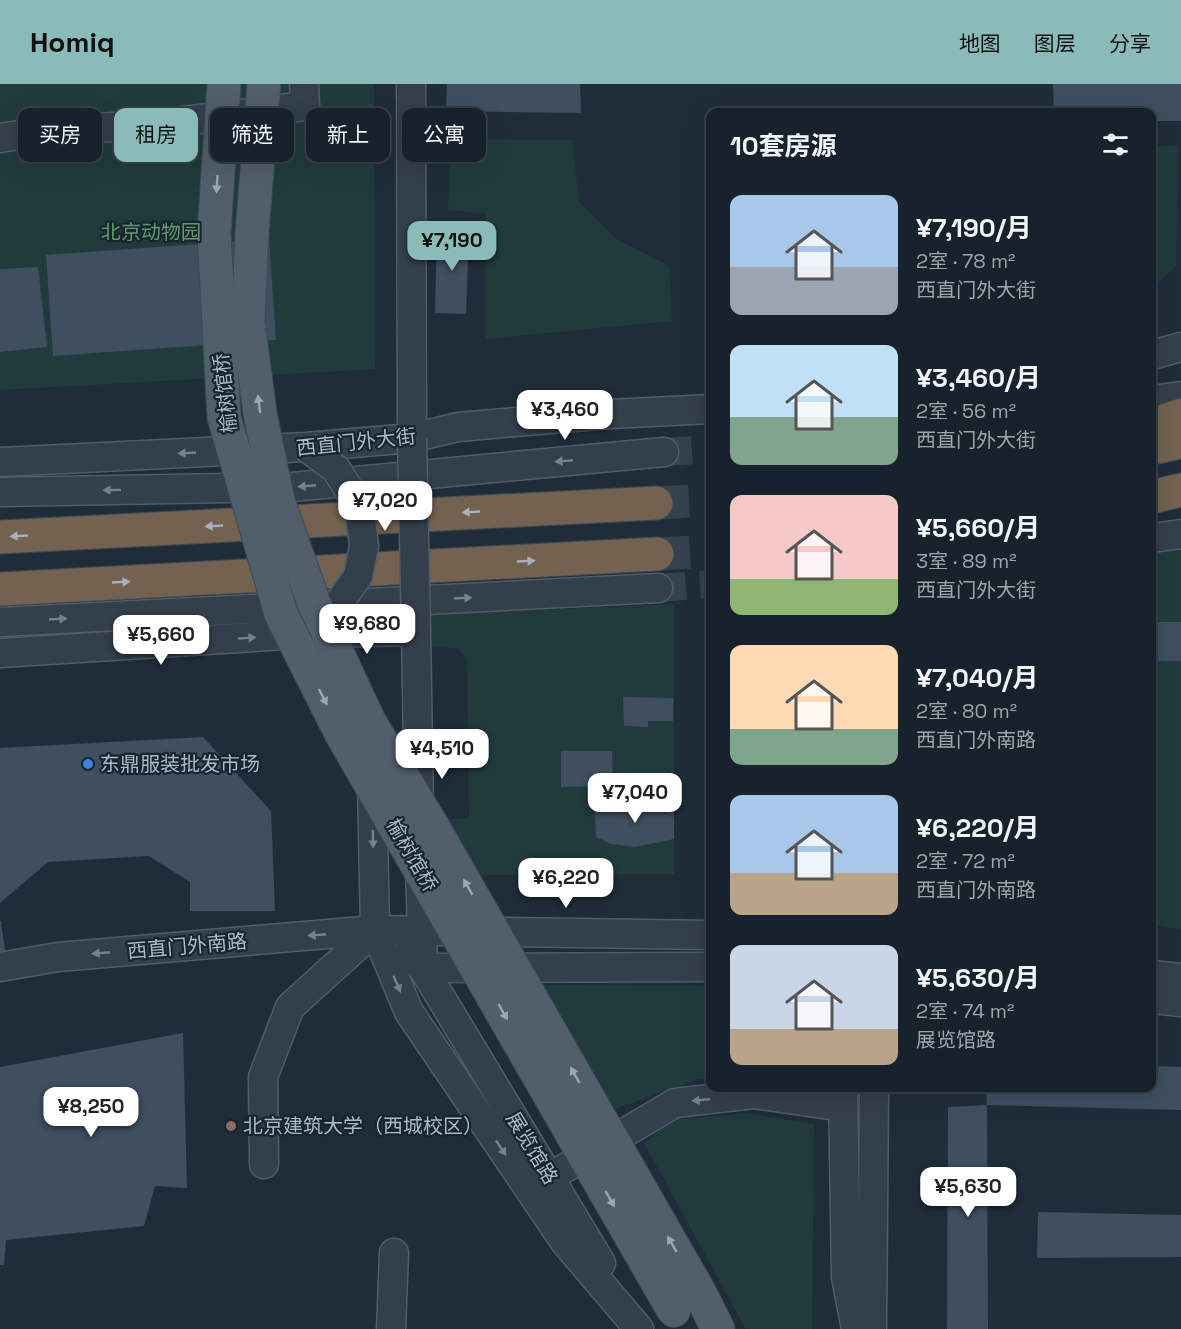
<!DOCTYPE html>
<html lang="zh">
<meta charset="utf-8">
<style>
body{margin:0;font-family:"Space Grotesk","Noto Sans SC",sans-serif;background:#202a34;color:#f1f3f6;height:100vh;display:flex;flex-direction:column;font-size:22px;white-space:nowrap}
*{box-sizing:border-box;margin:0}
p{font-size:20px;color:#9ea4a9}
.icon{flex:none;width:33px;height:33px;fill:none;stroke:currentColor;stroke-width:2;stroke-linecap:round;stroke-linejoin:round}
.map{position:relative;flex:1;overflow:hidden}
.drawer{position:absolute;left:706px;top:24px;width:450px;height:984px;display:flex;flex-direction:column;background:#17222c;border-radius:12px;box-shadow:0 6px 24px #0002,0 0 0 2px #363f48}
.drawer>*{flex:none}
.guide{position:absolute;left:18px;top:24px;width:570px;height:54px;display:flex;gap:12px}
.price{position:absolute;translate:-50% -51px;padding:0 14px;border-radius:12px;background:#fff;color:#222;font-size:20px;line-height:39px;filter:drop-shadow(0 2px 3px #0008)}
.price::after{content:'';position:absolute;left:50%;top:36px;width:18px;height:14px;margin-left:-9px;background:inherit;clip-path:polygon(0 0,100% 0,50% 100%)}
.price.active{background:#8bbbb9;color:#111}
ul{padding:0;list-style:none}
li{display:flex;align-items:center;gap:18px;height:150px;padding:0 24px}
li span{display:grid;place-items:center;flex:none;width:168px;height:120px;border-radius:12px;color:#555}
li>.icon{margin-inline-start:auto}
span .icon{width:72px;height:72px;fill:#fffc;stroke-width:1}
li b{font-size:26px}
h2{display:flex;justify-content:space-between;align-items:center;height:72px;padding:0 24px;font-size:26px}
.pill{padding:0 21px;border-radius:12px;background:#17222c;box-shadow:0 6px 24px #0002,0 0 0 2px #363f48;font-size:21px;line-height:54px}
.pill.active{background:#8bbbb9;color:#111}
header{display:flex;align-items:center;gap:36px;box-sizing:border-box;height:84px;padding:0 30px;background:#8bbbb9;color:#111}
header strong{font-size:28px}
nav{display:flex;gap:33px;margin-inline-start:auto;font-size:21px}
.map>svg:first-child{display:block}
.green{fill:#213b3c}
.building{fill:#3f4f60}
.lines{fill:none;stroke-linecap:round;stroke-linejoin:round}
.minor-tunnel{stroke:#344250;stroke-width:28;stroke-dasharray:28 14;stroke-linecap:butt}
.highway-tunnel{stroke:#344250;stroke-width:33;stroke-dasharray:33 16;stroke-linecap:butt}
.minor-casing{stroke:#505c69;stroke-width:31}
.major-casing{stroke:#3c4855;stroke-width:35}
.highway-casing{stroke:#3d4956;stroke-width:35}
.minor{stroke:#333f4b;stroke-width:28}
.major{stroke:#515e6c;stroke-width:33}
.highway{stroke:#72624f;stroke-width:33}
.minor-bridge-casing{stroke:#505c69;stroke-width:31;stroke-linecap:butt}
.major-bridge-casing{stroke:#3c4855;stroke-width:35;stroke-linecap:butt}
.minor-bridge{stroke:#333f4b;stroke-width:28}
.major-bridge{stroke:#515e6c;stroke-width:33}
.oneway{fill:#9ba7b6}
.oneway2{fill:#768290}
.oneway3{fill:#a7b0bc}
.shop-dot{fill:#3f7fe0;stroke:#182430;stroke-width:2}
.education-dot{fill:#8d6e63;stroke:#182430;stroke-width:2}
.labels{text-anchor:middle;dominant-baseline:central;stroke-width:4.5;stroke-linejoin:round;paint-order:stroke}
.park-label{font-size:20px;fill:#629b6b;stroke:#182430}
.street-label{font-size:20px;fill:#adb9c8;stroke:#182430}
.poi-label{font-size:20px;fill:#adb9c8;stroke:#182430;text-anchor:start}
</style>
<header>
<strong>Homiq</strong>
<nav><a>地图</a><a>图层</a><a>分享</a></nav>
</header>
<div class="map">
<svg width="1181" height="1245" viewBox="0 0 1181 1245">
<rect width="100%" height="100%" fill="#1f2d3b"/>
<!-- green -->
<g class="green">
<path d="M0,0H374L375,285L0,306Z"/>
<path d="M451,55L572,56L579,118L616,155L669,182L672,237L485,255L486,130L448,126Z"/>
<path d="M1152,62H1178L1176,182L1152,204Z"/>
<path d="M1181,459V845L1152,841V464Z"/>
<path d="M674,520V790L444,791L443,736L469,734L467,576L459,565L428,562L427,531Z"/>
<path d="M541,901L711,902V996L699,995L615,1025Z"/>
<path d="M745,1029L814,1040L812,1245H746L644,1059L673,1036Z"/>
</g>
<!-- building -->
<g class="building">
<path d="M447,0H580L581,29L446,27Z"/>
<path d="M1053,0H1181V37H1152V28H1054Z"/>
<path d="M437,146L469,147L466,230L435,229Z"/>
<path d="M269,155L276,256L53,272L46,171Z"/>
<path d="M38,183L47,263L0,268V185Z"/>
<rect x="1155" y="538" width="26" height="39"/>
<path d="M623,613L673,614V637H648V643L624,642Z"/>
<path d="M203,653L271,727L275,827H190V798L149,772L48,778L0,819V664Z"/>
<path d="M561,667H612L613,702L561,703Z"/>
<path d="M634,716L654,719L674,727V755L635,763L611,760L596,753L595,727L613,719Z"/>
<path d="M0,837H1L5,867H0Z"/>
<path d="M183,949L187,1104L155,1102L144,1142L6,1156L4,1181H0V983Z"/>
<path d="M1152,982L1181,983V1026L987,1021L986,1004H1152Z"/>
<path d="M987,1021L988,1245H947L948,1023Z"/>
<path d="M1038,1128L1181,1131V1173L1037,1174Z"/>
</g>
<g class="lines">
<!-- minor-tunnel -->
<g class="minor-tunnel">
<path d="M664,368L711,365"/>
<path d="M658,504L711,500"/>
</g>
<!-- highway-tunnel -->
<g class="highway-tunnel">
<path d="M656,419L711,416"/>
<path d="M657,470L711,467"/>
</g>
<defs>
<g id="minor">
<path d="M411,0L412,354"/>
<path d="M0,54L55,46L151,41L305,22L304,0"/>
<path d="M1152,271L1181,263"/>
<path d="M1152,316L1181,312"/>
<path d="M0,378L306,363L412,354L458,343L610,330L711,325"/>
<path d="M0,408L292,403L664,368"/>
<path d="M1152,454L1181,450"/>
<path d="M0,538L658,504"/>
<path d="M0,569L318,549L416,547L419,726"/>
<path d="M372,699L375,846L409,928L565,1158L639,1245"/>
<path d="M420,781L423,884"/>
<path d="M407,871L423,884L601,1179"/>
<path d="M0,883L58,873L375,846L711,851"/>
<path d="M423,884L711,883"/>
<path d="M1152,891L1181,894"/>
<path d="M1152,915L1181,918"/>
<path d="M843,1005L846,1193L856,1245"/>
<path d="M264,1080L263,993L290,923L375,846"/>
<path d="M550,1093L675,1019L754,1010L843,1023"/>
<path d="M391,1245L394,1169"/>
<path d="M872,1245L874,1004"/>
</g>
<path id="major" d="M701,1211L718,1245"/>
<g id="highway">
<path d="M1152,341L1181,331"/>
<path d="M1152,364L1181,358"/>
<path d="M1152,413L1181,406"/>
<path d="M0,453L656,419"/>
<path d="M0,505L657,470"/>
</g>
</defs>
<!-- minor casing -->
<use href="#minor" class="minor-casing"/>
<!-- major casing -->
<use href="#major" class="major-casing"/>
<!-- highway casing -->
<use href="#highway" class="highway-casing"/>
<!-- minor -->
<use href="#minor" class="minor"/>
<!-- major -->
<use href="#major" class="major"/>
<!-- highway -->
<use href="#highway" class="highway"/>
<defs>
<g id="minor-bridge">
<path d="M412,354L416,547"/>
<path d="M306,363L336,385L359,422L364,462L358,492L318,549"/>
</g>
<g id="major-bridge">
<path d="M224,0L214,149L224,333L281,530L341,649L674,1227"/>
<path d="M264,0L252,149L248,238L260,329L278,417L314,519L369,637L433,743L701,1211"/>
</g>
</defs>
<!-- minor-bridge casing -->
<use href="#minor-bridge" class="minor-bridge-casing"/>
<!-- major-bridge casing -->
<use href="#major-bridge" class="major-bridge-casing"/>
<!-- minor-bridge -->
<use href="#minor-bridge" class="minor-bridge"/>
<!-- major-bridge -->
<use href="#major-bridge" class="major-bridge"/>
</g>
<!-- one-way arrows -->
<defs><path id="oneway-solid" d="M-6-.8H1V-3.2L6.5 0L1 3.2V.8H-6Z" transform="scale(1.5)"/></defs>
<g class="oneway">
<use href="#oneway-solid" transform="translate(217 100) rotate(93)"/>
<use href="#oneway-solid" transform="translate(259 320) rotate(-98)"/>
<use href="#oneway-solid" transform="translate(323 613) rotate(63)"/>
<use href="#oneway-solid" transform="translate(468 803) rotate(-120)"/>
<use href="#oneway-solid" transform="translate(503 928) rotate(60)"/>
<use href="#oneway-solid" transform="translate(575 991) rotate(-120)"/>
<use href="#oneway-solid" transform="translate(610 1115) rotate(60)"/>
<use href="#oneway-solid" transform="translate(672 1160) rotate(-120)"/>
</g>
<g class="oneway2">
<use href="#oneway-solid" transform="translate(187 369) rotate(177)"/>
<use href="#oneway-solid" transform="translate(564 377) rotate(175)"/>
<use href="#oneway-solid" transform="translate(307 402) rotate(175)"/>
<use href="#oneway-solid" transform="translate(112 406) rotate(179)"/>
<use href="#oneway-solid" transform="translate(463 514) rotate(-3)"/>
<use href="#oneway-solid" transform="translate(58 535) rotate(-3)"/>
<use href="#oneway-solid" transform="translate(247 554) rotate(-4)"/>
<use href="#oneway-solid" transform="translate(373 755) rotate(89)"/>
<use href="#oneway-solid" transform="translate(317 851) rotate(175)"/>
<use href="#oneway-solid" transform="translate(101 869) rotate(175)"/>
<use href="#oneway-solid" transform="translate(397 900) rotate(67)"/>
<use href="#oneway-solid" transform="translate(701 1016) rotate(174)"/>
<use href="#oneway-solid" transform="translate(501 1064) rotate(56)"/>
</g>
<g class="oneway3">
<use href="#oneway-solid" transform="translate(471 428) rotate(177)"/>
<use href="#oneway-solid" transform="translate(214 442) rotate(177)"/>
<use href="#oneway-solid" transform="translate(19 452) rotate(177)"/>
<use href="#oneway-solid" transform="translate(526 477) rotate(-3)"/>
<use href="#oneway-solid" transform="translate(121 498) rotate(-3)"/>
</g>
<!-- markers -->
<circle class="shop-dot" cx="88" cy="680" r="6"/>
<circle class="education-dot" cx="231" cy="1042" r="6"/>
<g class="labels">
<!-- park labels -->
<g class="park-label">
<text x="151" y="148">北京动物园</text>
</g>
<!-- street labels -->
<g class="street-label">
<text transform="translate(225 309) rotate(-96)">榆树馆桥</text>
<text transform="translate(356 358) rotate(-6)">西直门外大街</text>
<text transform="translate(412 771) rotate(60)">榆树馆桥</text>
<text transform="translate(187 862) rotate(-5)">西直门外南路</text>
<text transform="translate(532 1064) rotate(59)">展览馆路</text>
</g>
<!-- poi labels -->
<g class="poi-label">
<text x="100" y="680">东鼎服装批发市场</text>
<text x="243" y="1042">北京建筑大学（西城校区）</text>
</g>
</g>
</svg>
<b class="price active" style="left:452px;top:188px">¥7,190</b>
<b class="price" style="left:565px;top:357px">¥3,460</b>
<b class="price" style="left:385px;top:448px">¥7,020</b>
<b class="price" style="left:367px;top:571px">¥9,680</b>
<b class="price" style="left:161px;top:582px">¥5,660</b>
<b class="price" style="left:442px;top:696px">¥4,510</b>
<b class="price" style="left:635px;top:740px">¥7,040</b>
<b class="price" style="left:566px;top:825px">¥6,220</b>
<b class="price" style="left:91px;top:1054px">¥8,250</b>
<b class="price" style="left:968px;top:1134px">¥5,630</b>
<div class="guide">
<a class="pill">买房</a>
<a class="pill active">租房</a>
<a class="pill">筛选</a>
<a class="pill">新上</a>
<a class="pill">公寓</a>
</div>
<section class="drawer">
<h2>10套房源<svg class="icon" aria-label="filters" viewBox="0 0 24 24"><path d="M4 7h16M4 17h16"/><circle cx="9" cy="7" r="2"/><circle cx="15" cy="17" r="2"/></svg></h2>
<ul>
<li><span style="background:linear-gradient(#a9c7e8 60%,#9aa5b1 0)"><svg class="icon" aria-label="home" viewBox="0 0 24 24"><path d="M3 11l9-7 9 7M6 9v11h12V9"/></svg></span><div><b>¥7,190/月</b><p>2室 · 78 m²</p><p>西直门外大街</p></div></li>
<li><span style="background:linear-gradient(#bfe0f5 60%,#7fa58c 0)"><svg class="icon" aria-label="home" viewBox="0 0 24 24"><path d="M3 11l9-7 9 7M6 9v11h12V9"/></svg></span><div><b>¥3,460/月</b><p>2室 · 56 m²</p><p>西直门外大街</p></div></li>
<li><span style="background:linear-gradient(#f6c9c9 70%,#8fb573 0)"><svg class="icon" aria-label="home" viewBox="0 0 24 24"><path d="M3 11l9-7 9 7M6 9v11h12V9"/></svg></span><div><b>¥5,660/月</b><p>3室 · 89 m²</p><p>西直门外大街</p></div></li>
<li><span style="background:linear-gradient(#ffd9b3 70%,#7fa58c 0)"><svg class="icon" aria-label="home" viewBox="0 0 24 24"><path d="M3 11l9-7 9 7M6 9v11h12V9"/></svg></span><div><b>¥7,040/月</b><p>2室 · 80 m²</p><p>西直门外南路</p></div></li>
<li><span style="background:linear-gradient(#a9c7e8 65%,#b9a48a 0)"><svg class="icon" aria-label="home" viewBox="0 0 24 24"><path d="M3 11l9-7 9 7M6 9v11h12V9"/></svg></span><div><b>¥6,220/月</b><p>2室 · 72 m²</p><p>西直门外南路</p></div></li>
<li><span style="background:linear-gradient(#c9d6e8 70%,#b9a48a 0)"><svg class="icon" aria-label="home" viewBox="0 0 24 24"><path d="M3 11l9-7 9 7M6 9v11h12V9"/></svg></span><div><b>¥5,630/月</b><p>2室 · 74 m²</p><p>展览馆路</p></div></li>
</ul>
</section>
</div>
